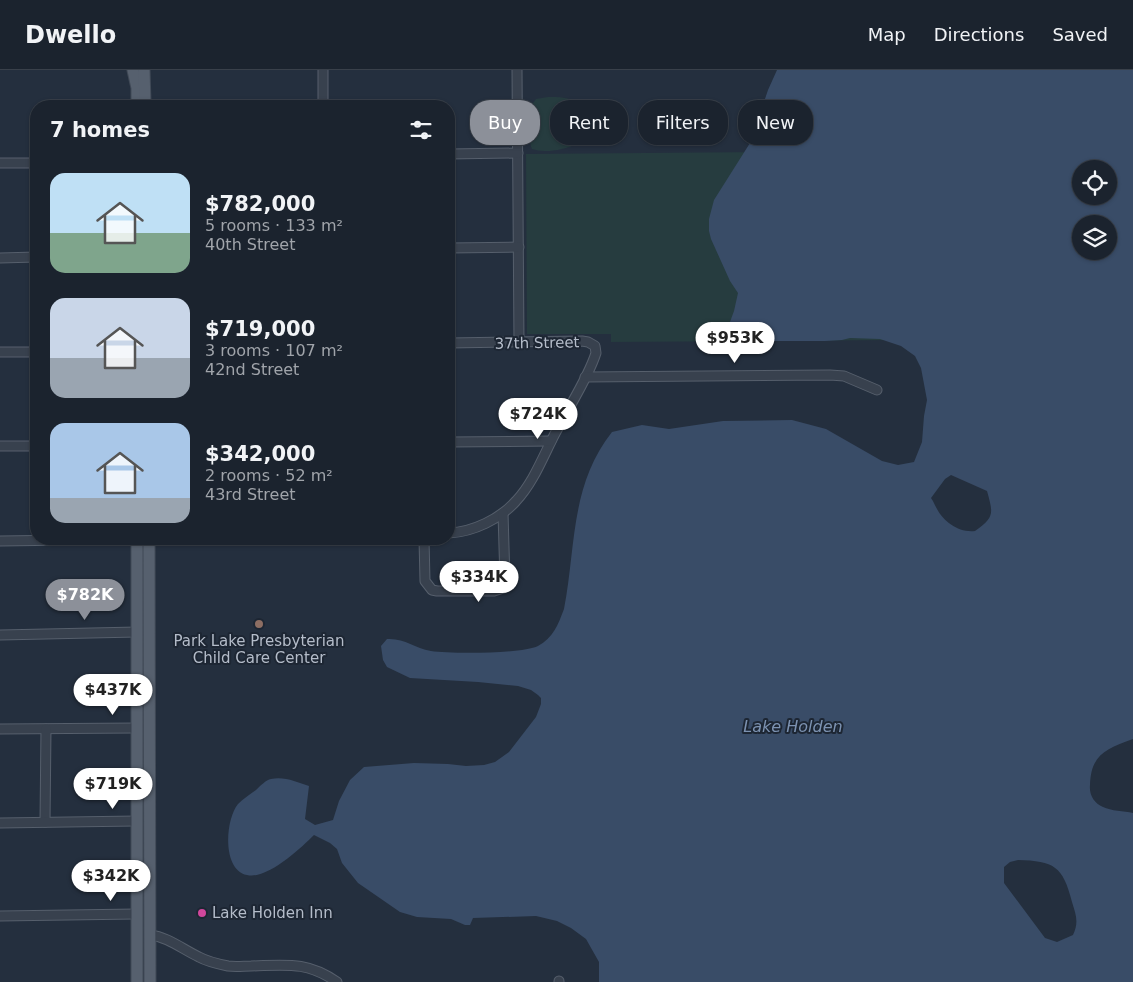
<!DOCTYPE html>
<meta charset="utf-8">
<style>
body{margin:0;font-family:"DejaVu Sans",sans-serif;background:#242b36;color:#f1f3f6;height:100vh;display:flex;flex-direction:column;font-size:19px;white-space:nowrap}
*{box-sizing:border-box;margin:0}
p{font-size:16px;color:#a0a4aa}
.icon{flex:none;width:28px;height:28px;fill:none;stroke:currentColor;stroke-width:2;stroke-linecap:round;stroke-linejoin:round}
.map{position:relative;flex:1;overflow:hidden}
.panel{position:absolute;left:30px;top:30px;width:425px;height:445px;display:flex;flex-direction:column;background:#1b232e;border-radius:20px;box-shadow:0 1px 4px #0004,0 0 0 1px #39404a}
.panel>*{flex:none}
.guide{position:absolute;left:470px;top:30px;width:475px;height:45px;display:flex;gap:10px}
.controls{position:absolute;left:1072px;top:90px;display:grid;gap:10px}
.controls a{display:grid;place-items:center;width:45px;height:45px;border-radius:50%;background:#1b232e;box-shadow:0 1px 4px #0004,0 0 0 1px #39404a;font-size:25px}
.price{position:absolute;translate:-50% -42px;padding:0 11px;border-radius:18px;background:#fff;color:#222;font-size:16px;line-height:32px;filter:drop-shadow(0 1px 2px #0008)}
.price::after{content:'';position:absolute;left:50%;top:30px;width:15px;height:11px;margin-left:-8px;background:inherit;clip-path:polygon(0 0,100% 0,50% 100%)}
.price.active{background:#8c9099;color:#fff}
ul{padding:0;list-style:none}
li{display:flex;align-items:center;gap:15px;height:125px;padding:0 20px}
li span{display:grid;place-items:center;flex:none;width:140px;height:100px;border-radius:15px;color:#555}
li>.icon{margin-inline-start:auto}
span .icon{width:60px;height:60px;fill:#fffc;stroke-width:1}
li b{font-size:21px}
h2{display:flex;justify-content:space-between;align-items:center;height:60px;padding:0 20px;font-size:21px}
.pill{padding:0 18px;border-radius:20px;background:#1b232e;box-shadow:0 1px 4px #0004,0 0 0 1px #39404a;font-size:18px;line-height:45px}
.pill.active{background:#8c9099;color:#fff}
header{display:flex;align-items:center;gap:30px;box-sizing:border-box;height:70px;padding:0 25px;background:#1b232e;border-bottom:1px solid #39404a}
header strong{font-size:24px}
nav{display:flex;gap:28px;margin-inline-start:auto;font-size:18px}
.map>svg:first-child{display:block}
.green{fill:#263c3f}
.water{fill:#394c67;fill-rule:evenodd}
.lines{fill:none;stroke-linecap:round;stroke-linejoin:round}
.minor-casing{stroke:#565f6c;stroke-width:11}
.major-casing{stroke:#414a57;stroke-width:13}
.minor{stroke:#38414e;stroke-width:9}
.major{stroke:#56606e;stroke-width:11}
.education-dot{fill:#8d6e63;stroke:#1d2633;stroke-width:2}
.hotel-dot{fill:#d1479c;stroke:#1d2633;stroke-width:2}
.labels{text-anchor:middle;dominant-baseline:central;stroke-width:4;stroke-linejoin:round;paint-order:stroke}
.street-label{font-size:15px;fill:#b4bcc9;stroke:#1d2633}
.poi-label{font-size:15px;fill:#b4bcc9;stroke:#1d2633}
.water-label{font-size:16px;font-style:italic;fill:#7c92b1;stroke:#1d2633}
</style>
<header>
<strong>Dwello</strong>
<nav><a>Map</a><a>Directions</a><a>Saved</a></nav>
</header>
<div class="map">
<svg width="1133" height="912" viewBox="0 0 1133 912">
<rect width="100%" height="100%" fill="#242f3e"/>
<!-- green -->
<g class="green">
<path d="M548,27C558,27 570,27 578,33C583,36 587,43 589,48C598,72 561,82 544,81C540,81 536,80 532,79C528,71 533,67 534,59C535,52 528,46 530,39C530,36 534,32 536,29Z"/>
<path d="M895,81L897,270L611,272V264H527L526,84Z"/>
</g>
<!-- water -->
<path class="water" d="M777,0H1133V669C1106,679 1091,684 1090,715C1089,725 1094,733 1103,737C1111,741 1124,741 1133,743V912H599V892L586,869L571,858L557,851L536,846L473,848L470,855H465L451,849L417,847L400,842L358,813L342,793L337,779L330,773L314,765C301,778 267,810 247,805C222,800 225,750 238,734C243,729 250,724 256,720C260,716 266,710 271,709C284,706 297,712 309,716L305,749L315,755L333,750L339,731L350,710L364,697L414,693L448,694L466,696L484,695L495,692L509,682L536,647L541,634V628L538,625L531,620L518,616L478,612L410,608L387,597L383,590L381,576L387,569C405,568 414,578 431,581C450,584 522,584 538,576C553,568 558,555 564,539C576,477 570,415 612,362L642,355L669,359L723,351L792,350L826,359L882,391L898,395L914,392L922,372L924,346L927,330L921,298L915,286L901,276L880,269L850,268L842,270L825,271H723L734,241L738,223L730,211L711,169L709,161V149L714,130L750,73L768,20ZM1081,99H1109V126H1081ZM1081,154H1109V181H1081ZM951,405L987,421C993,443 995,447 975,461C959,463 944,452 937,439C935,436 934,432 931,428L945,409ZM1018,790C1054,791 1063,796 1072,832C1076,845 1079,852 1073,865L1057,872L1045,868L1004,813V797L1010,792Z"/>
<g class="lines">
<defs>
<g id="minor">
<path d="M517,0L519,273"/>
<path d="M323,36V0"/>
<path d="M449,84L518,83"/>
<path d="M0,93H36"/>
<path d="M449,178L519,177"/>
<path d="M0,188L36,187"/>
<path d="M449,273L582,271L588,272L595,276L596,283C588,308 571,333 558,358C545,381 535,411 516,431C500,449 473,462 449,463"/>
<path d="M0,282H36"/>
<path d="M585,307L830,305L844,306L877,320"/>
<path d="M449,372L551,371"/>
<path d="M0,376H36"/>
<path d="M424,469L425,511L432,520L437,521H494L503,518L505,511L503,443"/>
<path d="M0,471L142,469"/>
<path d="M0,565L137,562"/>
<path d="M0,659L136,658"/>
<path d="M45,752L46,659"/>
<path d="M0,753L136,751"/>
<path d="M0,846L136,844"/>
<path d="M150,865C168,867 182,879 199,887C208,892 218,894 228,896C236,897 244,896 251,896C286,895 307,891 337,912"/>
<path d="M559,911V912"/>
</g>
<g id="major">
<path d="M133,0L137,18V36"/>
<path d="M144,0L145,32"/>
<path d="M137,469V912"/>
<path d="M149,469L150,912"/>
</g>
</defs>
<!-- minor casing -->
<use href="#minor" class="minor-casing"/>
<!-- major casing -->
<use href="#major" class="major-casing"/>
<!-- minor -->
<use href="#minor" class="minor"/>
<!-- major -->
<use href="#major" class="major"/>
</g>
<!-- markers -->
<circle class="education-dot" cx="259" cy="554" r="5"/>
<circle class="hotel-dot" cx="202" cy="843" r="5"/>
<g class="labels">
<!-- street labels -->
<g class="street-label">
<text transform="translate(537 273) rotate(-1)">37th Street</text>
</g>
<!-- poi labels -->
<g class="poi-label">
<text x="259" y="571">Park Lake Presbyterian<tspan x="259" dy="17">Child Care Center</tspan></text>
<text x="212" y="843" text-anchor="start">Lake Holden Inn</text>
</g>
<!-- water labels -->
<g class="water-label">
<text x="793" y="656">Lake Holden</text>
</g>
</g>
</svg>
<div class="controls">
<a><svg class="icon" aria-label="locate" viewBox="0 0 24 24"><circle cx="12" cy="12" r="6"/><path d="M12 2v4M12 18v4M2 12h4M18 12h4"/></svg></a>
<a><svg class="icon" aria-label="layers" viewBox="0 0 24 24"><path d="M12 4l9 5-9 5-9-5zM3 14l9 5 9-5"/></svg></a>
</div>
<b class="price" style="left:735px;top:294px">$953K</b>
<b class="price" style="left:538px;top:370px">$724K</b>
<b class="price" style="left:479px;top:533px">$334K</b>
<b class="price active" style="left:85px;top:551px">$782K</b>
<b class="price" style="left:113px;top:646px">$437K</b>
<b class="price" style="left:113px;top:740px">$719K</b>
<b class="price" style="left:111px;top:832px">$342K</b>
<div class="guide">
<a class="pill active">Buy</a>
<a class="pill">Rent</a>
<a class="pill">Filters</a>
<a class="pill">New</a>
</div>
<section class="panel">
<h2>7 homes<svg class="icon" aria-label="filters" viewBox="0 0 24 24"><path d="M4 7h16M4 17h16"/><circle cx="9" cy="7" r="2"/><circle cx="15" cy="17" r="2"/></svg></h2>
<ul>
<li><span style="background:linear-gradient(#bfe0f5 60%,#7fa58c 0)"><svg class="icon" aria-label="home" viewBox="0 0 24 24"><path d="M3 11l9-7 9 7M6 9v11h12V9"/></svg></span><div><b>$782,000</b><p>5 rooms · 133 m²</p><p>40th Street</p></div></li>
<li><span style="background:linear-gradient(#c9d6e8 60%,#9aa5b1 0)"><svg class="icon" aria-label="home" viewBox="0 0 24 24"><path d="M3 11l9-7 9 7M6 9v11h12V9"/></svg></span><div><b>$719,000</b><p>3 rooms · 107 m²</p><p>42nd Street</p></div></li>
<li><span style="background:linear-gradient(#a9c7e8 75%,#9aa5b1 0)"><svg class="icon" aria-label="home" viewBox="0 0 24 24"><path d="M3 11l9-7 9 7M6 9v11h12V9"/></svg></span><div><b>$342,000</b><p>2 rooms · 52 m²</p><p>43rd Street</p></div></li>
</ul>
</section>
</div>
